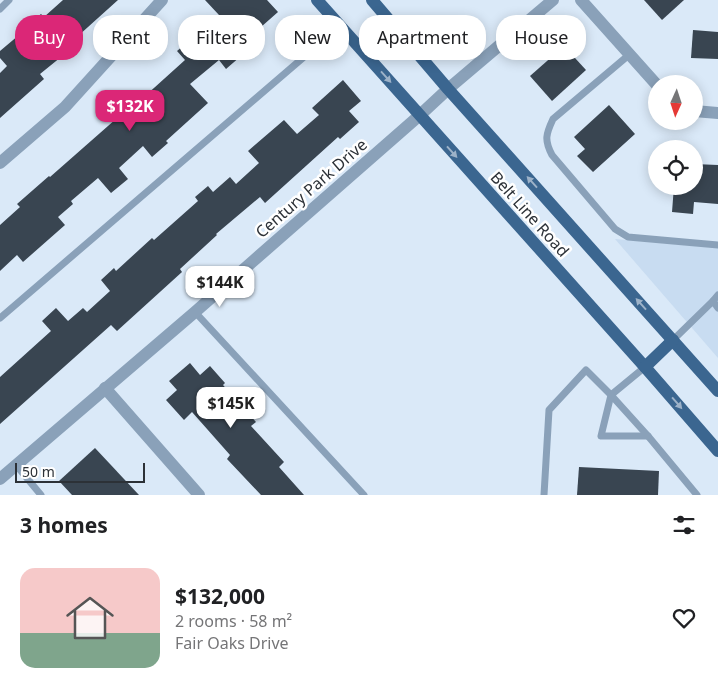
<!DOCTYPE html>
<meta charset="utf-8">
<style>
body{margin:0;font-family:"Noto Sans",sans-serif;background:#f6f6f6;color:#202124;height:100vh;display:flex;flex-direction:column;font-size:19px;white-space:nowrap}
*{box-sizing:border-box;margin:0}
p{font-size:16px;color:#757577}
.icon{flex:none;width:28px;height:28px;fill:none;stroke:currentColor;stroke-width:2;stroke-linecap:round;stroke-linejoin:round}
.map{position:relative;height:495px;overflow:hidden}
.drawer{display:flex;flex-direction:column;background:#fff;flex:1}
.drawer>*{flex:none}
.top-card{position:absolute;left:15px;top:15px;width:689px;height:45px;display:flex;gap:10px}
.needle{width:32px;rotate:183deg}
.controls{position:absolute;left:648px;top:75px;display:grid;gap:10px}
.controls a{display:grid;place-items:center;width:55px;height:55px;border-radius:50%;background:#fff;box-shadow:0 2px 12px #0003;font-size:25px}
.scale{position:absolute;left:15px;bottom:12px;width:130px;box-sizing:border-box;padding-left:5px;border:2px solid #2c3137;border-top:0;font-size:14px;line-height:18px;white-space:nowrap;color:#2c3137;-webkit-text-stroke:4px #fff;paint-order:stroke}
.price{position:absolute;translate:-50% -42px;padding:0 11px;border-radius:10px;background:#fff;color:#222;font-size:16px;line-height:32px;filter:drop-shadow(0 1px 2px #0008)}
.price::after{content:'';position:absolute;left:50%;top:30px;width:15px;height:11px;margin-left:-8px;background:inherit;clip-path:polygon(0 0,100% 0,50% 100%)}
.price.selected{background:#db2777;color:#fff}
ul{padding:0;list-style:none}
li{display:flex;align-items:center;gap:15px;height:125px;padding:0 20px}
li span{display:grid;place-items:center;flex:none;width:140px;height:100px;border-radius:15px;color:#555}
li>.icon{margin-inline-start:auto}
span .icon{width:60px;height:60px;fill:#fffc;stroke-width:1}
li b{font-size:21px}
h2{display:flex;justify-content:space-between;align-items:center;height:60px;padding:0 20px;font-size:21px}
.pill{padding:0 18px;border-radius:20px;background:#fff;box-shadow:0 2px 12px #0003;font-size:18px;line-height:45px}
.pill.selected{background:#db2777;color:#fff}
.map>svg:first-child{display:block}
.built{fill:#c8dcf1}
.building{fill:#394551}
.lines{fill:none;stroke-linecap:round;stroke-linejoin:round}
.service{stroke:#8aa1b9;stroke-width:7}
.minor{stroke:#8aa1b9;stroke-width:12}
.primary{stroke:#3b6690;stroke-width:12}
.oneway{fill:#9db2c8}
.labels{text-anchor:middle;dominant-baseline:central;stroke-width:5;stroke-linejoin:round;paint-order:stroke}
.street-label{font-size:16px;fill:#2c3137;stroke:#fff}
</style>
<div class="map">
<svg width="718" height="495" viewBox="0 0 718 495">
<rect width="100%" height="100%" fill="#dae9f8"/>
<!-- built -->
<path class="built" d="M615,239L718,248V358Z"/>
<!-- building -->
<g class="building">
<path d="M63,0H118L78,36L82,40L40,74L44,79L0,118V73L7,66L0,58V51L19,35L17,33L41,14L44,17Z"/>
<path d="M205,0H267L278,12L261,27L253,18L228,41L241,56L226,69L219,60L190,84L208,103L166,141L168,143L152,157L143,146L119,168L128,179L111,193L98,178L71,201L73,204L58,217L65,225L23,262L17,255L0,271V225L20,207L17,204L49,176L50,177L133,104L134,106L185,60L177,51L219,15Z"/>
<path d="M644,0H684L662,20Z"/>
<path d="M693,30L718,32V59L691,58Z"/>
<path d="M564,46L586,70L552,101L530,76Z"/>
<path d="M343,80L361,101L349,111L359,122L340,139L338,137L265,203L260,197L216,234L217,235L180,269L182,272L117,331L111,325L0,424V377L51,331L42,321L56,308L68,321L83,308L87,312L110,291L101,280L114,268L116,271L152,238L154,240L198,201L195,197L208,186L213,192L230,177L236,184L259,163L248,151L284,120L297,134L319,115L312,108Z"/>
<path d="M609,105L635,134L593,172L577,156L585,149L574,137Z"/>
<path d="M694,164L718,165V204L694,202L693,214L672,212L674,186H694Z"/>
<path d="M190,363L200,375L210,366L225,383L223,385L256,422L251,426L284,462L279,467L304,495H261L227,459L230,455L192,412L184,420L166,400L177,390L169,381Z"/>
<path d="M95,448L139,495H72L59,481Z"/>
<path d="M579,467L659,471L658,495H577Z"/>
</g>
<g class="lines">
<!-- service -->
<g class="service">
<path d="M0,9L9,0"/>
<path d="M630,54L553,119C546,134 544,140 552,155L615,229L628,237L718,245"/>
<path d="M713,301L718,295"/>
<path d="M195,312L364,495"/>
<path d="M0,318L340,26"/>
<path d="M673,340L713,301L718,308"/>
<path d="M645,367L611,395L648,436L697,495"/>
<path d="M16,465L41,495"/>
<path d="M544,495L549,410L586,370L611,395L601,436H648"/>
</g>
<!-- minor -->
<g class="minor">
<path d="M581,0L656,84"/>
<path d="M694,111L718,113"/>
<path d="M0,163L65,107L162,0"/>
<path d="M105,388L199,495"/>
<path d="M0,479L195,312L420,115L448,89L553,0"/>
</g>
<!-- primary -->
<g class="primary">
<path d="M317,0L645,367L718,451"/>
<path d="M372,0L448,89L718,391"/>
<path d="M645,367L673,340"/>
</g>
</g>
<!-- one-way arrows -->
<defs><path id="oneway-solid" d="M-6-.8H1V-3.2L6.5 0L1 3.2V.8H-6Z" transform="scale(1.25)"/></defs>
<g class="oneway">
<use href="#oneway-solid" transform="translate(386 77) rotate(48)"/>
<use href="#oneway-solid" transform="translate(452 152) rotate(48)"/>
<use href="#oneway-solid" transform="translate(532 182) rotate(-132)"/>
<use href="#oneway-solid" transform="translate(641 304) rotate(-132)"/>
<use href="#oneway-solid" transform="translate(677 403) rotate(49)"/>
</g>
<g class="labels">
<!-- street labels -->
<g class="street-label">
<text transform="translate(311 188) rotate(-41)">Century Park Drive</text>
<text transform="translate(530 214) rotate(48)">Belt Line Road</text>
</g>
</g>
</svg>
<div class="controls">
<a><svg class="needle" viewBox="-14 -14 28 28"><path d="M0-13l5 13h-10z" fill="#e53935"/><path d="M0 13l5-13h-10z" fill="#757577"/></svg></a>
<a><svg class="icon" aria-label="locate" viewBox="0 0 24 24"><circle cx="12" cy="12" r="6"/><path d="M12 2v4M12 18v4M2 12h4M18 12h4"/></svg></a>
</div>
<div class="scale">50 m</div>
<b class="price selected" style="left:130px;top:132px">$132K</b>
<b class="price" style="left:220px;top:308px">$144K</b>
<b class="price" style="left:231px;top:429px">$145K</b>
<div class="top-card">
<a class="pill selected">Buy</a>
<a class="pill">Rent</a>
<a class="pill">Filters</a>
<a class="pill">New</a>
<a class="pill">Apartment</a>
<a class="pill">House</a>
</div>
</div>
<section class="drawer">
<h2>3 homes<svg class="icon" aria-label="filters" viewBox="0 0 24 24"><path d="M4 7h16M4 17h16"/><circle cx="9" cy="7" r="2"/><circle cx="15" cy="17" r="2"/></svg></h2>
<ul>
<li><span style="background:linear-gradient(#f6c9c9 65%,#7fa58c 0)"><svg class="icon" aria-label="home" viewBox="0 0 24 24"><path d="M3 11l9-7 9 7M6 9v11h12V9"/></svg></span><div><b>$132,000</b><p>2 rooms · 58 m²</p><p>Fair Oaks Drive</p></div><svg class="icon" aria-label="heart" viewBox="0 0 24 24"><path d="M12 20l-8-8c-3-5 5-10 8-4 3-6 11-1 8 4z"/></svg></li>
</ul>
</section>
